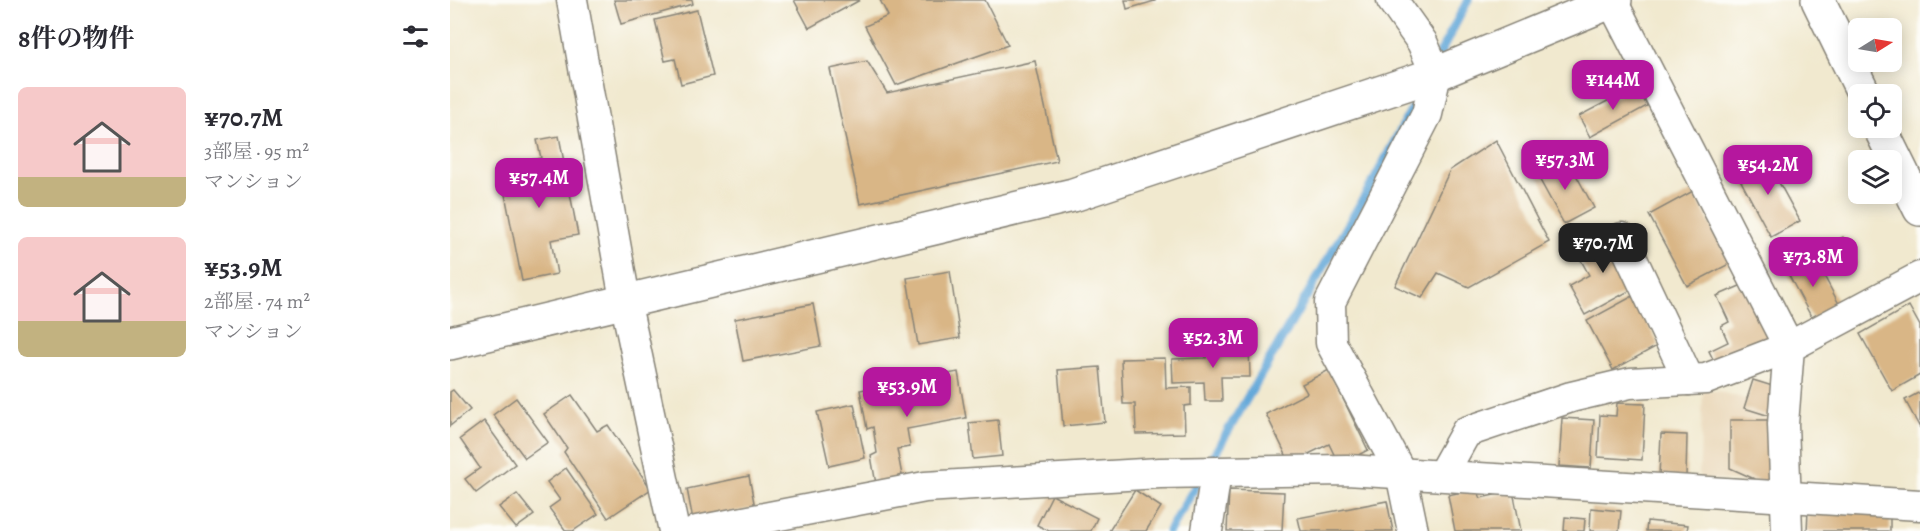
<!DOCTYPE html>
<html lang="ja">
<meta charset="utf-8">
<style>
body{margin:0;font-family:Alegreya,"Noto Serif JP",serif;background:#f7f7f7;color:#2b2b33;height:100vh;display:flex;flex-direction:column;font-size:22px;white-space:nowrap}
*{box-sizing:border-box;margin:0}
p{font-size:20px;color:#7c7c81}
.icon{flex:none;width:33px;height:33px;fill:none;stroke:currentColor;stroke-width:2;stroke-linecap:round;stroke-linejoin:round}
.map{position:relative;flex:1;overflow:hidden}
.side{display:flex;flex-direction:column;background:#fff;width:450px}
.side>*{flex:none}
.needle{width:39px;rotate:79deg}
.controls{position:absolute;left:1398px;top:18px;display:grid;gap:12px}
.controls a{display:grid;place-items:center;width:54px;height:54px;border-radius:9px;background:#fff;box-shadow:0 3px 15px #0003;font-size:30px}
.price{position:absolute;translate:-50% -51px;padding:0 14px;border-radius:12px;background:#b5179e;color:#fff;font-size:20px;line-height:39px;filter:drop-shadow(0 2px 3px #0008)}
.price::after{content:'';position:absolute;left:50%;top:36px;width:18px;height:14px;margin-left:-9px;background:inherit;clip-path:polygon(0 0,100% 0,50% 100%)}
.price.selected{background:#222;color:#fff}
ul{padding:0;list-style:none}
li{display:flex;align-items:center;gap:18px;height:150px;padding:0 18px}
li span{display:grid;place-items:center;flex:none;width:168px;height:120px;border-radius:9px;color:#555}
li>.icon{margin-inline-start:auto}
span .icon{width:72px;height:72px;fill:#fffc;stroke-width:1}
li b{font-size:26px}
h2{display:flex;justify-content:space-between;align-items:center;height:72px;padding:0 18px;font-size:26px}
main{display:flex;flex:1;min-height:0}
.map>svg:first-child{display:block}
.built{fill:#ead8ba}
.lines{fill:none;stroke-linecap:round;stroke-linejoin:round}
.stream{stroke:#63a8d9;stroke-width:9}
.building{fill:#d9b686}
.street-casing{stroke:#868276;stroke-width:33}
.secondary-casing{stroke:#868276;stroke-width:36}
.street{stroke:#fff;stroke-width:30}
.secondary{stroke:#fff;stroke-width:33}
</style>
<main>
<section class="side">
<h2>8件の物件<svg class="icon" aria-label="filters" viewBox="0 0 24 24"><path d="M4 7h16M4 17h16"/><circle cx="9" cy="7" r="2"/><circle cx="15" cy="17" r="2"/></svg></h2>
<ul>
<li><span style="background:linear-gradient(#f6c9c9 75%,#c2b280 0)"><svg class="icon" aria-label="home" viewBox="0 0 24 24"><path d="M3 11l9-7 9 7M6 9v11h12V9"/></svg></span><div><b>¥70.7M</b><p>3部屋 · 95 m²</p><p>マンション</p></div></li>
<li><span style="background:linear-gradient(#f6c9c9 70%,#c2b280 0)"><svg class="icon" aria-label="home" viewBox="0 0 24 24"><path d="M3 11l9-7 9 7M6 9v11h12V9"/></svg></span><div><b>¥53.9M</b><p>2部屋 · 74 m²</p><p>マンション</p></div></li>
</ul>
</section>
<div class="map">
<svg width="1470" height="531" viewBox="0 0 1470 531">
<rect width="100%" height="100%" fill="#fdfcf7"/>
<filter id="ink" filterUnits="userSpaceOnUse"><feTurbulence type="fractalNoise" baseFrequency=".0167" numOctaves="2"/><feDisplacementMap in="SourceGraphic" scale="12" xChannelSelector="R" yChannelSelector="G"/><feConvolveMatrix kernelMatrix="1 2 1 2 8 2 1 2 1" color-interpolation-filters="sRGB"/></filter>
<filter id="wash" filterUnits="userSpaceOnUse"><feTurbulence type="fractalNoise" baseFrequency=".008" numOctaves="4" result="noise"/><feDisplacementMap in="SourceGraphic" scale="24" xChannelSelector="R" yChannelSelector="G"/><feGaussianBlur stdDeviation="1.35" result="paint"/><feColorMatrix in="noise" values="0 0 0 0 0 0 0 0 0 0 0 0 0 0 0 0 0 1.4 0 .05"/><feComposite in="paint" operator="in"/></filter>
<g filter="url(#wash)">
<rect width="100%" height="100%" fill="#f1e9cf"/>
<!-- built -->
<path class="built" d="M1253,391H1267L1327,408L1324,483L1249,479Z"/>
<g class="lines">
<!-- stream -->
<g class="stream">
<path d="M987,59L1018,0"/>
<path d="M757,467L926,177L970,93"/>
<path d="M719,531L750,479"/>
</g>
</g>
<g id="blocks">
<!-- building -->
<g class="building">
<path d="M164,0H242L243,4L171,24Z"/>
<path d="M344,0H410L359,28Z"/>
<path d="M430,0H535L558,45L446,85L415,26L438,16Z"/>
<path d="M675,0H704L705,1L677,9Z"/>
<path d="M247,10L263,76L231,84L225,59L215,61L205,20Z"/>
<path d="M417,61L437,93L585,61L607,161L410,204L380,69Z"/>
<path d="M1186,86L1197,106L1140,137L1129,116Z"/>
<path d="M109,136L128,235L101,240L107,274L72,281L52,179L59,178L57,164L91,158L87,140Z"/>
<path d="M1046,140L1099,242L1019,287L988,273L972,298L945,286L1000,170Z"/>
<path d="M1314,155L1350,221L1321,237L1285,170Z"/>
<path d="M1105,159L1109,167L1119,162L1144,208L1114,224L1085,171Z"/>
<path d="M1243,191L1281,263L1237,286L1199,215Z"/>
<path d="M1161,232L1190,285L1135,315L1119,286L1139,275L1126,251Z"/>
<path d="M1393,237L1407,264L1389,273L1376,246Z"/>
<path d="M1363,255L1390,306L1363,320L1336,270Z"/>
<path d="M500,271L510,338L468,345L457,278Z"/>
<path d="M1299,282L1324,338L1269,371L1259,351L1278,342L1271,326L1279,322L1267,296Z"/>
<path d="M1183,296L1209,345L1163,370L1137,321Z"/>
<path d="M363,304L371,346L293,361L285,319Z"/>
<path d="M1459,306L1470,326V375L1442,391L1410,334Z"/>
<path d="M799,345L800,377H771L772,401H755L754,382L723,383L722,359L756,358V347Z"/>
<path d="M715,358L716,388L741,387V405L734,406L735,433L686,434L685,404H673L671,359Z"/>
<path d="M650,367L655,422L613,426L608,370Z"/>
<path d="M879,370L918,450L889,465L879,444L840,463L816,414L857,393L852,384Z"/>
<path d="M508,372L516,418L457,429L460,447L447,449L454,486L427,490L421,456L427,453L423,427L417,429L410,390Z"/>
<path d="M1303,380L1332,389L1323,417L1294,408Z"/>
<path d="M3,390L20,410L0,426V392Z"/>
<path d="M1470,392V428L1455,400Z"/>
<path d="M122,395L147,431L158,425L201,489L158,518L114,452L117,448L94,414Z"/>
<path d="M66,398L98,442L75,458L43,415Z"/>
<path d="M1167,403L1195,404L1192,460L1148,457L1150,415L1166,416Z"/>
<path d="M404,404L415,458L379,466L367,412Z"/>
<path d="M1112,418L1144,420L1141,468L1109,466Z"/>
<path d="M548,420L552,456L523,459L519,423Z"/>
<path d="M1280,420H1322L1320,486L1280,468Z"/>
<path d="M34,421L65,464L26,493L15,479L30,468L10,439Z"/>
<path d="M1211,434L1237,435L1236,477L1209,476Z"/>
<path d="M116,468L148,514L123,531H116L99,508L110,500L97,482Z"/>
<path d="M299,476L305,508L243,520L237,489Z"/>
<path d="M1026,489L1031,498L1063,491L1071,531H1005L998,495Z"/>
<path d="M685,490L711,507L696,531H659Z"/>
<path d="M779,490L834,492L832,531H777Z"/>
<path d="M67,494L84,515L66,528L49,507Z"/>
<path d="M602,495L647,518L641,531H599L587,525Z"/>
<path d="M937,501L943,531H851L848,518Z"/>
<path d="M1141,508L1171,511L1169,531H1140Z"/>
<path d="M1358,510L1440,513V531H1357Z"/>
<path d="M1115,517L1135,519L1134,531H1114Z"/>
<path d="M1197,521L1238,525L1237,531H1196Z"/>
</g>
</g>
</g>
<g filter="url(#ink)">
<use href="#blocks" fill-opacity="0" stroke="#868276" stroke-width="1.5"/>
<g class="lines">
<defs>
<g id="street">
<path d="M122,0L175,300L224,531"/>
<path d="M942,0L972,42L986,74L977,114L880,302L881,343L951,473L963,531"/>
<path d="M1162,1L1339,347L1333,424L1337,531"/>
<path d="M1172,238L1239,380"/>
<path d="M992,475L1016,432L1121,397L1180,383L1256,379L1339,347L1470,277"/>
<path d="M247,531L475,487L710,473L897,470L1470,505"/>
<path d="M757,531L766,473"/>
</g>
<g id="secondary">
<path d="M1368,0L1414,94"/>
<path d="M1430,128L1470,209"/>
<path d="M0,343L623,195L986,74L1165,0"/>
</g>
</defs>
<!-- street casing -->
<use href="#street" class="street-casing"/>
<!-- secondary casing -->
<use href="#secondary" class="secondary-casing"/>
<!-- street -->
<use href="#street" class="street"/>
<!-- secondary -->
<use href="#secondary" class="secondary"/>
</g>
</g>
</svg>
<div class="controls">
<a><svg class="needle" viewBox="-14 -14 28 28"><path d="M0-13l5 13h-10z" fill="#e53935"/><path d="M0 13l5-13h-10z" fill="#7c7c81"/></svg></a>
<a><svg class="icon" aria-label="locate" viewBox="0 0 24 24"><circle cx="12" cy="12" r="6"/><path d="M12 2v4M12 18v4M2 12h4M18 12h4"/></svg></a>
<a><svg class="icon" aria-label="layers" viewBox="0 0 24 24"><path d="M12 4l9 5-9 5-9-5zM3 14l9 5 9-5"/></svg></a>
</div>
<b class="price" style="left:1163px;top:111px">¥144M</b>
<b class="price" style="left:1115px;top:191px">¥57.3M</b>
<b class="price" style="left:1318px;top:196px">¥54.2M</b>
<b class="price" style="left:89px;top:209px">¥57.4M</b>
<b class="price selected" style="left:1153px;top:274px">¥70.7M</b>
<b class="price" style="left:1363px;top:288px">¥73.8M</b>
<b class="price" style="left:763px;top:369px">¥52.3M</b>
<b class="price" style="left:457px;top:418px">¥53.9M</b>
</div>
</main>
